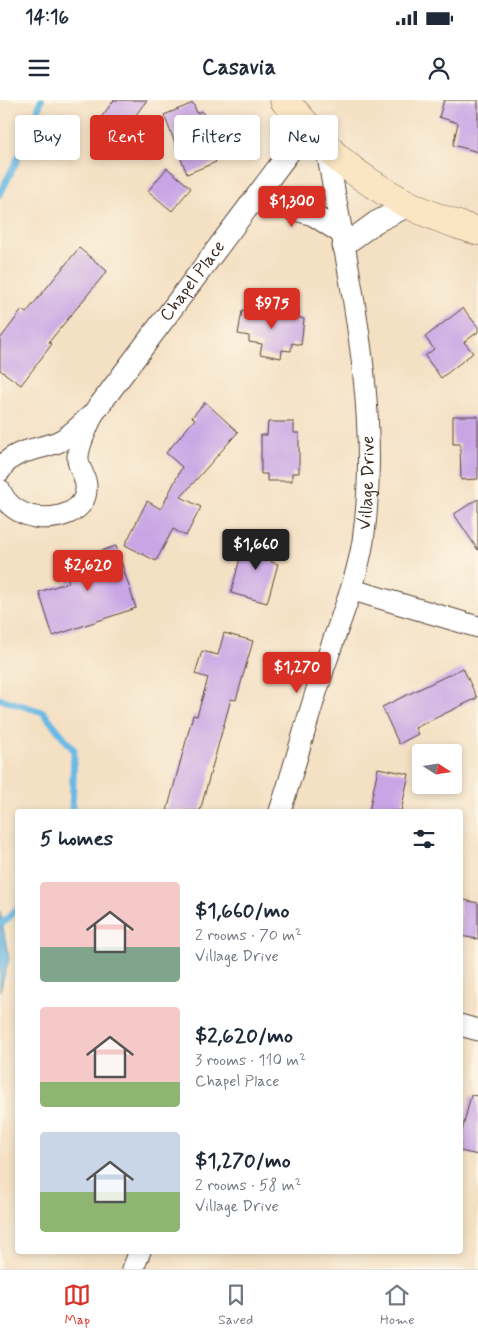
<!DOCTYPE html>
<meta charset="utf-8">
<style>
body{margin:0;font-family:Mynerve,sans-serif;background:#f6f6f7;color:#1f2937;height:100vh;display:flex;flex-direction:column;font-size:19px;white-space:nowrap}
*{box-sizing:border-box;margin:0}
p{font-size:16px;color:#747a83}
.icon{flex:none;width:28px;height:28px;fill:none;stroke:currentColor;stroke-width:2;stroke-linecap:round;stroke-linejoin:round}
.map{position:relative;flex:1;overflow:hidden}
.side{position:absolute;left:15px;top:709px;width:448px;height:445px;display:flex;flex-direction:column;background:#fff;border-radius:5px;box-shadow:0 2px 8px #0003}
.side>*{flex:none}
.hud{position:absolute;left:15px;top:15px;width:449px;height:45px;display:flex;gap:10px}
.needle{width:32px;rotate:102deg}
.buttons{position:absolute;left:412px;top:644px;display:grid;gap:10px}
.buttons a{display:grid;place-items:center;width:50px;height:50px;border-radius:5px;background:#fff;box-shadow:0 2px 8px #0003;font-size:25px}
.price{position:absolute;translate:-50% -42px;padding:0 11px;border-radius:5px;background:#d93025;color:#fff;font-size:16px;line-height:32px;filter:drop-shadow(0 1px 2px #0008)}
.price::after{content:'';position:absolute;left:50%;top:30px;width:15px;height:11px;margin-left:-8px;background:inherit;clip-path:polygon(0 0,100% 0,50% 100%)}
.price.active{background:#222;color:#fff}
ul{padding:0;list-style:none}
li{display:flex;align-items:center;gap:15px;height:125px;padding:0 25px}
li span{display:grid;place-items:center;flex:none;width:140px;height:100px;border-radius:5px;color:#555}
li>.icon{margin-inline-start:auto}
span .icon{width:60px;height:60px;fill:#fffc;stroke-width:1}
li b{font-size:21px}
h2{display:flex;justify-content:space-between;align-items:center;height:60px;padding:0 25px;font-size:21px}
.pill{padding:0 18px;border-radius:5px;background:#fff;box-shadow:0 2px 8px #0003;font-size:18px;line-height:45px}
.pill.active{background:#d93025;color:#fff}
.status{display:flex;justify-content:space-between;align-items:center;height:35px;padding:0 25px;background:#fff;direction:ltr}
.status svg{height:14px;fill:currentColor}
header{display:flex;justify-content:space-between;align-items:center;height:65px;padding:0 25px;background:#fff;font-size:22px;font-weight:700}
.tabs{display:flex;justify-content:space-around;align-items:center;height:70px;border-top:1px solid #e0e1e3;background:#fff;font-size:14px;color:#747a83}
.tabs a{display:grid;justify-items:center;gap:2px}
.tabs .active{color:#d93025}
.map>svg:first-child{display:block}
.water{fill:#69b9e4;stroke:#527281}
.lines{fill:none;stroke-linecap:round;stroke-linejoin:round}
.stream{stroke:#69b9e4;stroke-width:7}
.building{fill:#c9a5e5}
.street-casing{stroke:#574537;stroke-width:23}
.secondary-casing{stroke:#574537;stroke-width:29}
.street{stroke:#fff;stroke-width:21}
.secondary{stroke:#fbe6c4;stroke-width:28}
.labels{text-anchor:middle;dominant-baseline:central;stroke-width:4;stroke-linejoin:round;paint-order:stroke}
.street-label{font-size:18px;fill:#3b2a1e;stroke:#fcf5e5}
</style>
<div class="status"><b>14:16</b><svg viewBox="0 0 49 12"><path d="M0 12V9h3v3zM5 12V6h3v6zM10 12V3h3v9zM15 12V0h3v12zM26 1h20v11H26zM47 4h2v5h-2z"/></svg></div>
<header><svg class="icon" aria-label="menu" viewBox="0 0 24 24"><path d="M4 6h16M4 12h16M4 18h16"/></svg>Casavia<svg class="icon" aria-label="person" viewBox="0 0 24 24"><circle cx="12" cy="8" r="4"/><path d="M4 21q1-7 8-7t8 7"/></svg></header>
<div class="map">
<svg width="478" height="1169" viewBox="0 0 478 1169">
<rect width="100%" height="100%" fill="#fcf5e5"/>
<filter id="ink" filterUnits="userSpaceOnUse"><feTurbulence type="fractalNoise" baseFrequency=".02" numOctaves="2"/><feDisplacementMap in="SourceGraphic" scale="10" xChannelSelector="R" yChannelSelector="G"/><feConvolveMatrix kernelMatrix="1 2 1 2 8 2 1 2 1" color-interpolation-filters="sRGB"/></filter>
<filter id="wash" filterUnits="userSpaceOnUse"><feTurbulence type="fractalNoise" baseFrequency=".0096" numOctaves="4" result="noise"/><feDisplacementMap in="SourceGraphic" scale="20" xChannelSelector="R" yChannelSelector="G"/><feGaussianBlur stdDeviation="1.12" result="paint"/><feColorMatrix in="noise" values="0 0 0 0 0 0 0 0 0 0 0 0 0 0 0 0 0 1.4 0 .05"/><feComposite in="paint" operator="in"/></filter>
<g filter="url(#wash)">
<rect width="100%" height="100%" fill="#f4e0c3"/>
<!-- water -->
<path class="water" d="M0,811L9,859L0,891Z"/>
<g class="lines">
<!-- stream -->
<g class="stream">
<path d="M0,94L32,30L41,0"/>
<path d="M0,599L43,612L74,650L72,711"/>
<path d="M3,823L18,808"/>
</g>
</g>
<g id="blocks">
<!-- building -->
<g class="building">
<path d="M114,0H147L115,43L94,27Z"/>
<path d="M444,0H478V52L453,45L458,23L439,17Z"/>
<path d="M193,3L197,13L202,11L217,48L212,51L216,62L187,74L164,15Z"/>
<path d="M167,68L191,88L172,111L148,91Z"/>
<path d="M79,148L107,171L49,242L52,244L21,285L0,270V239L22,210L26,213Z"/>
<path d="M258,205L298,212L297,217L304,219L301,245L292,243L291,251L282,250L281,258L260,254L262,244L249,242V236L238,234L242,211L258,214Z"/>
<path d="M463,208L478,227V232L464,242L473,253L441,278L425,256L434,249L425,237Z"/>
<path d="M205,302L238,332L181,397L201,407L186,436L173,429L156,461L125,445L147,401L161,409L182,367L166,353L195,319L192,317Z"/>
<path d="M453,316H478V379L461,380L460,344H453Z"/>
<path d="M268,322H294V333H299V373H292V381H267V374H261V335H267Z"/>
<path d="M478,399V450L454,414Z"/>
<path d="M253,436L277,443L271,462L278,464L267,503L231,493L241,454L248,455Z"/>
<path d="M116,446L136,508L53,536L39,492L69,482L63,463Z"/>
<path d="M224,533L253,541L236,600L231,599L200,711H167L193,615L197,616L208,578L195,574L202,551L218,555Z"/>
<path d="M463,568L477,598L415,628L418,634L399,644L382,607Z"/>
<path d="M378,668L409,674L401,711H369Z"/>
<path d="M460,799L478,803V839L460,836Z"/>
<path d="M471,995L478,996V1055L460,1051V1039Z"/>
</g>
</g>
</g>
<g filter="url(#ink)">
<use href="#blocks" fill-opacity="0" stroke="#574537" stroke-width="1"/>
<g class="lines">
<defs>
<g id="street">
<path d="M252,102L285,107L313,115L341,133"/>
<path d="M343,146L376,122L410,105"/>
<path id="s1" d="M0,371C12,348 39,351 60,341C72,335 83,322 93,314L309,26"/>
<path d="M0,390C6,405 20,414 35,417C56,420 88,413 86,386C86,377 79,369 78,360C77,346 87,329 92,316"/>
<path d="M353,490L478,527"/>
<path id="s2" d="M280,711C297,660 310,607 328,556C341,517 356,483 363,441C382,309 348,175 326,45"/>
<path d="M460,925L478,930"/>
<path d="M133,1169L140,1151"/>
</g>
<path id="secondary" d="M284,0C302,19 320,41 339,59C379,93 428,117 478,131"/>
</defs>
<!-- street casing -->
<use href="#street" class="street-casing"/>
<!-- secondary casing -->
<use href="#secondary" class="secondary-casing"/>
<!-- street -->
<use href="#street" class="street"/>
<!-- secondary -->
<use href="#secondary" class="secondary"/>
</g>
</g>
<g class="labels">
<!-- street labels -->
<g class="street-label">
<text stroke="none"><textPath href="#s1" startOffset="278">Chapel Place</textPath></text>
<text stroke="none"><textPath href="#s2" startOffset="341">Village Drive</textPath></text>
</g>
</g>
</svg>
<div class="buttons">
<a><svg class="needle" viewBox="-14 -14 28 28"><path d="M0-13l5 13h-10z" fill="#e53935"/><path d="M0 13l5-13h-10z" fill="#747a83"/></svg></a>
</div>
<b class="price" style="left:292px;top:128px">$1,300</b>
<b class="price" style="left:272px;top:230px">$975</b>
<b class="price active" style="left:256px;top:471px">$1,660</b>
<b class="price" style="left:88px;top:492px">$2,620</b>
<b class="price" style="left:297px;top:594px">$1,270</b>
<div class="hud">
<a class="pill">Buy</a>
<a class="pill active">Rent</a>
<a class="pill">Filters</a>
<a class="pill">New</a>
</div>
<section class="side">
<h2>5 homes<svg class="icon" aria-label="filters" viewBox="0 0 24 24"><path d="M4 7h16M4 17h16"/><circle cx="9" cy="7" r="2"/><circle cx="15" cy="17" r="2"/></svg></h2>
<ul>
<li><span style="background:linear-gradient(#f6c9c9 65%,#7fa58c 0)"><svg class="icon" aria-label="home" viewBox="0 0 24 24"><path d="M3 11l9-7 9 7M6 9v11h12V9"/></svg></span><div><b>$1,660/mo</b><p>2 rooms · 70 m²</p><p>Village Drive</p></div></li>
<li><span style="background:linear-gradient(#f6c9c9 75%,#8fb573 0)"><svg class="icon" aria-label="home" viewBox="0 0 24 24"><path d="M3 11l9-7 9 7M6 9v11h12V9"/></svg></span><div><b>$2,620/mo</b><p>3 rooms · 110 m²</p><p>Chapel Place</p></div></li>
<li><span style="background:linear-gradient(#c9d6e8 60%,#8fb573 0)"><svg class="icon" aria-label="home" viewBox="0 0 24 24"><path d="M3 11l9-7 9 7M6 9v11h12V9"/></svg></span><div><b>$1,270/mo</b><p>2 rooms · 58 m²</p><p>Village Drive</p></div></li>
</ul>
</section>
</div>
<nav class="tabs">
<a class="active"><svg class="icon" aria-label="map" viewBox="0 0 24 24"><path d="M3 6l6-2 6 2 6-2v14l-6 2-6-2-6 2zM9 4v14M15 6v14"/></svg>Map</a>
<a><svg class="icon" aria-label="saved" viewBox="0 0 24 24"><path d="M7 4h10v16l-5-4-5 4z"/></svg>Saved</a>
<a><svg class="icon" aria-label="home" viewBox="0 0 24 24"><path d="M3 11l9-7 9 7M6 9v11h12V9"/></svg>Home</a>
</nav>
